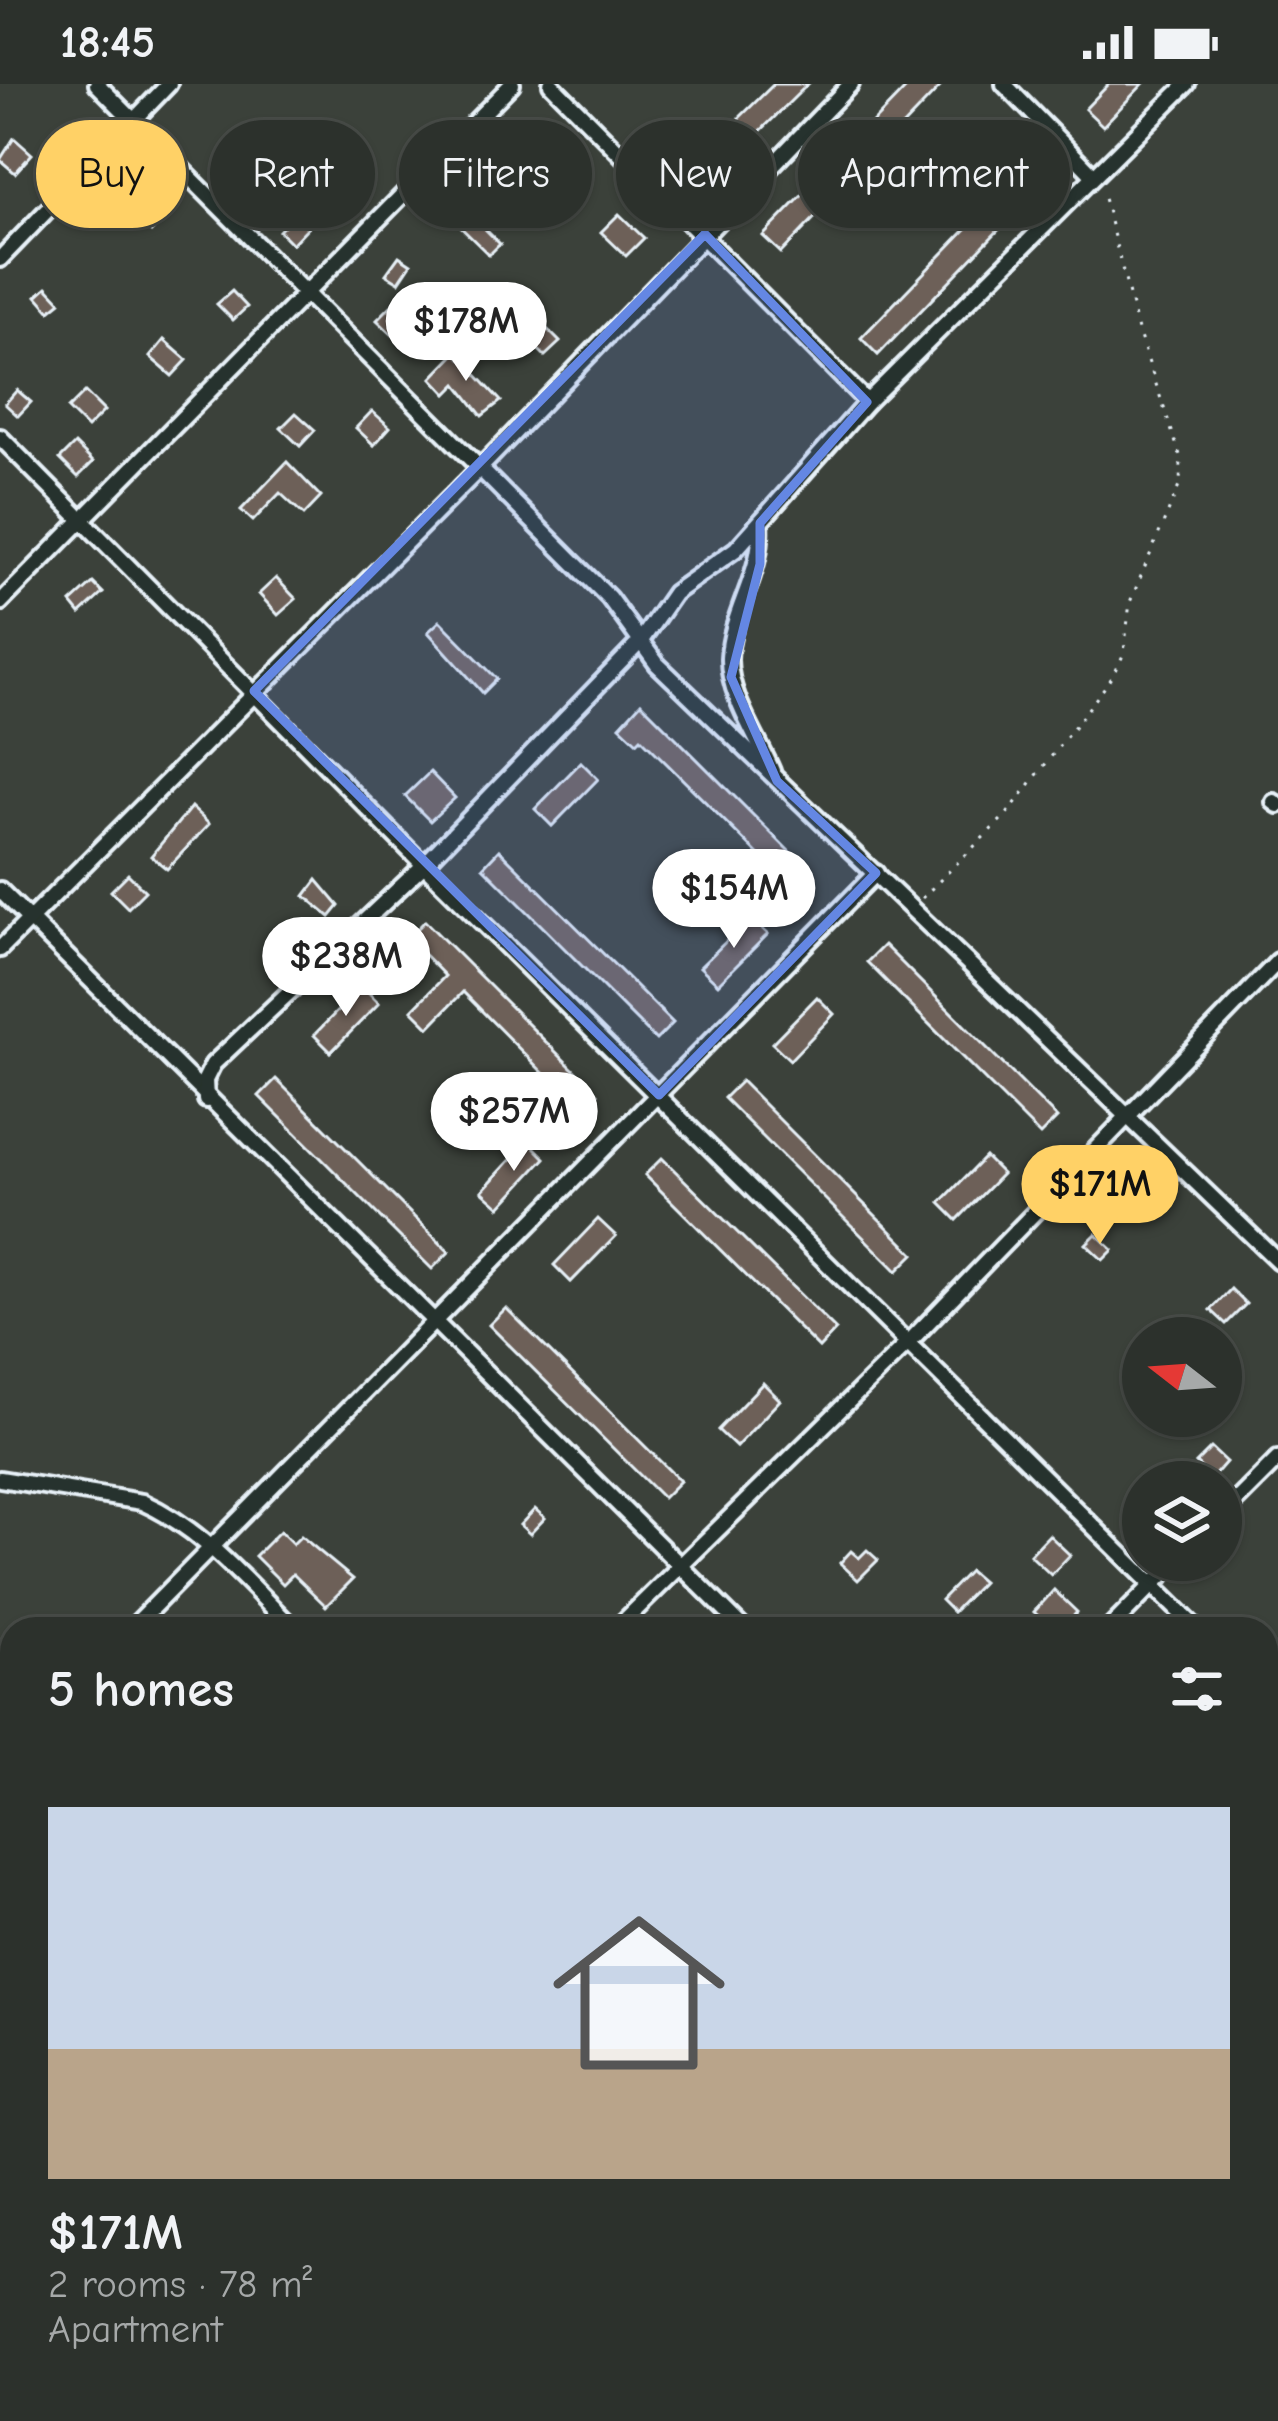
<!DOCTYPE html>
<meta charset="utf-8">
<style>
body{margin:0;font-family:"Comic Neue",sans-serif;background:#343934;color:#f1f3f6;height:100vh;display:flex;flex-direction:column;font-size:45px;white-space:nowrap}
*{box-sizing:border-box;margin:0}
p{font-size:39px;color:#a6a9a9}
.icon{flex:none;width:66px;height:66px;fill:none;stroke:currentColor;stroke-width:2;stroke-linecap:round;stroke-linejoin:round}
.map{position:relative;flex:1;overflow:hidden}
.side{position:absolute;left:0px;top:1533px;width:1278px;height:804px;display:flex;flex-direction:column;background:#2c312c;border-radius:36px 36px 0 0;box-shadow:0 3px 9px #0004,0 0 0 3px #484c48}
.side>*{flex:none}
.top-card{position:absolute;left:36px;top:36px;width:1206px;height:108px;display:flex;gap:24px}
.needle{width:78px;rotate:287deg}
.buttons{position:absolute;left:1122px;top:1233px;display:grid;gap:24px}
.buttons a{display:grid;place-items:center;width:120px;height:120px;border-radius:50%;background:#2c312c;box-shadow:0 3px 9px #0004,0 0 0 3px #484c48;font-size:60px}
.price{position:absolute;translate:-50% -102px;padding:0 27px;border-radius:42px;background:#fff;color:#222;font-size:39px;line-height:78px;filter:drop-shadow(0 3px 6px #0008)}
.price::after{content:'';position:absolute;left:50%;top:72px;width:36px;height:27px;margin-left:-18px;background:inherit;clip-path:polygon(0 0,100% 0,50% 100%)}
.price.current{background:#ffd166;color:#111}
ul{padding:0;list-style:none}
li{display:grid;align-content:center;gap:24px;height:636px;padding:0 48px}
li+li{border-top:3px solid #484c48}
li span{display:grid;place-items:center;height:372px;border-radius:0px;color:#555}
li>.icon{margin-inline-start:auto}
span .icon{width:216px;height:216px;fill:#fffc;stroke-width:1}
li b{font-size:51px}
h2{display:flex;justify-content:space-between;align-items:center;height:144px;padding:0 48px;font-size:51px}
.pill{padding:0 42px;border-radius:54px;background:#2c312c;box-shadow:0 3px 9px #0004,0 0 0 3px #484c48;font-size:42px;line-height:108px}
.pill.current{background:#ffd166;color:#111}
.status{display:flex;justify-content:space-between;align-items:center;height:84px;padding:0 60px;background:#2c312c;direction:ltr}
.status svg{height:33px;fill:currentColor}
.map>svg:first-child{display:block}
.building{fill:#6d6158;stroke:#e8f1f8;stroke-width:3}
.lines{fill:none;stroke-linecap:round;stroke-linejoin:round}
.minor-casing{stroke:#e8f1f8;stroke-width:22}
.path{stroke:#e8f1f8;stroke-width:3;stroke-dasharray:3 9;stroke-linecap:butt}
.minor{stroke:#26332d;stroke-width:14}
.marked{fill:#6487e3;fill-opacity:0.2;stroke:#6487e3;stroke-width:9;stroke-linejoin:round}
</style>
<div class="status"><b>18:45</b><svg viewBox="0 0 49 12"><path d="M0 12V9h3v3zM5 12V6h3v6zM10 12V3h3v9zM15 12V0h3v12zM26 1h20v11H26zM47 4h2v5h-2z"/></svg></div>
<div class="map">
<svg width="1278" height="2337" viewBox="0 0 1278 2337">
<rect width="100%" height="100%" fill="#3b413a"/>
<filter id="ink" filterUnits="userSpaceOnUse"><feTurbulence type="fractalNoise" baseFrequency=".00833" numOctaves="2"/><feDisplacementMap in="SourceGraphic" scale="24" xChannelSelector="R" yChannelSelector="G"/><feConvolveMatrix kernelMatrix="1 2 1 2 8 2 1 2 1" color-interpolation-filters="sRGB"/></filter>
<g filter="url(#ink)">
<!-- building -->
<g class="building">
<path d="M774,0H808L704,103L686,86Z"/>
<path d="M910,0H943L781,169L763,152Z"/>
<path d="M1109,0H1143L1103,42L1085,25Z"/>
<path d="M516,43L545,73L535,83L505,53Z"/>
<path d="M14,54L32,70L15,89L0,76Z"/>
<path d="M1025,84L1042,101L878,271L861,254Z"/>
<path d="M467,85L508,124L486,146L500,160L489,171L440,123L463,100L457,95Z"/>
<path d="M333,95L353,119L335,135L326,124L292,160L279,147L295,130L282,119L295,105L308,116Z"/>
<path d="M532,106L552,124L533,143L514,125Z"/>
<path d="M154,116L168,129L151,148L136,135Z"/>
<path d="M619,130L644,154L626,172L601,148Z"/>
<path d="M399,172L411,180L399,198L386,190Z"/>
<path d="M47,203L61,218L50,227L37,212Z"/>
<path d="M232,207L247,223L233,236L217,220Z"/>
<path d="M396,217L417,238L399,257L377,236Z"/>
<path d="M537,235L560,258L545,272L522,250Z"/>
<path d="M164,256L187,276L172,292L150,273Z"/>
<path d="M456,269L501,317L482,332L457,300L447,310L432,294Z"/>
<path d="M17,306L31,318L18,332L5,320Z"/>
<path d="M85,308L104,327L87,344L68,325Z"/>
<path d="M372,327L390,343L374,361L356,344Z"/>
<path d="M296,329L315,346L300,362L281,344Z"/>
<path d="M75,360L93,378L78,393L60,375Z"/>
<path d="M287,378L321,413L304,431L280,409L253,437L241,426Z"/>
<path d="M276,494L296,515L278,531L259,510Z"/>
<path d="M93,499L103,509L80,530L71,519Z"/>
<path d="M440,537L497,595L483,609L428,548Z"/>
<path d="M641,619L814,792L797,809L641,654L637,658L620,642Z"/>
<path d="M581,678L598,695L552,742L535,725Z"/>
<path d="M430,688L455,714L430,737L405,712Z"/>
<path d="M191,723L209,740L167,785L151,772Z"/>
<path d="M499,766L673,939L656,956L483,783Z"/>
<path d="M128,790L145,807L128,824L111,807Z"/>
<path d="M317,796L339,822L330,833L305,812Z"/>
<path d="M750,834L768,850L718,900L700,883Z"/>
<path d="M425,837L598,1010L581,1027L463,908L429,943L412,926L445,892L408,854Z"/>
<path d="M884,861L1057,1034L1040,1051L867,878Z"/>
<path d="M362,902L379,919L331,968L314,951Z"/>
<path d="M817,913L834,930L790,976L772,959Z"/>
<path d="M276,995L449,1168L432,1185L259,1012Z"/>
<path d="M741,997L914,1170L897,1187L724,1014Z"/>
<path d="M494,1013L512,1030L495,1047L477,1030Z"/>
<path d="M528,1057L545,1074L500,1123L482,1107Z"/>
<path d="M985,1073L1002,1090L957,1136L940,1119Z"/>
<path d="M662,1074L836,1246L819,1264L645,1091Z"/>
<path d="M598,1135L616,1152L571,1198L554,1181Z"/>
<path d="M1096,1150L1113,1166L1103,1176L1086,1160Z"/>
<path d="M1231,1205L1246,1220L1226,1240L1211,1226Z"/>
<path d="M506,1224L680,1397L663,1414L489,1241Z"/>
<path d="M763,1299L780,1316L736,1363L718,1346Z"/>
<path d="M1211,1364L1226,1378L1212,1394L1196,1379Z"/>
<path d="M535,1425L545,1434L530,1450L520,1441Z"/>
<path d="M280,1447L293,1460L301,1452L353,1495L326,1522L293,1490L283,1500L255,1472Z"/>
<path d="M1049,1451L1070,1471L1051,1491L1030,1471Z"/>
<path d="M867,1466L878,1476L858,1496L840,1479L851,1467L859,1474Z"/>
<path d="M969,1487L982,1498L953,1528L941,1516Z"/>
<path d="M1054,1506L1077,1528L1062,1545H1053L1034,1528Z"/>
</g>
<g class="lines">
<defs>
<g id="minor">
<path d="M97,0L609,514L657,580L1278,1177"/>
<path d="M551,0L867,318"/>
<path d="M1004,0L1094,92"/>
<path d="M0,175L169,0"/>
<path d="M0,353L424,781L1197,1545"/>
<path d="M760,439C764,489 731,526 729,574C728,610 758,654 772,687"/>
<path d="M0,519L512,0"/>
<path d="M1274,718L1278,721"/>
<path d="M0,806L744,1545"/>
<path d="M0,865L478,386L851,0"/>
<path d="M206,1016L205,996L213,980L424,781L640,558L674,509L736,465L867,318L1187,0"/>
<path d="M0,1395L142,1418C203,1445 247,1499 294,1545"/>
<path d="M1221,1432L1278,1375"/>
<path d="M131,1545L876,789"/>
<path d="M616,1545L909,1258L1278,877"/>
<path d="M1109,1545L1177,1476"/>
<path d="M1266,1614L1278,1625"/>
<path d="M0,1679L12,1667"/>
<path d="M0,1707L12,1719"/>
<path d="M1266,1865L1278,1852"/>
<path d="M0,2168L12,2156"/>
<path d="M0,2204L12,2216"/>
<path d="M124,2325L136,2337"/>
<path d="M180,2325L192,2337"/>
<path d="M624,2325L637,2337"/>
<path d="M336,2337L347,2325"/>
<path d="M795,2337L807,2325"/>
</g>
</defs>
<!-- minor casing -->
<use href="#minor" class="minor-casing"/>
<!-- path -->
<path class="path" d="M922,814L1007,730L1114,591L1124,569L1130,518L1180,400L1181,374L1139,250L1103,110"/>
<!-- minor -->
<use href="#minor" class="minor"/>
</g>
</g>
<!-- marked area -->
<path class="marked" d="M705,150L867,318L760,439V480L731,593L777,697L876,789L659,1011L254,607Z"/>
</svg>
<div class="buttons">
<a><svg class="needle" viewBox="-14 -14 28 28"><path d="M0-13l5 13h-10z" fill="#e53935"/><path d="M0 13l5-13h-10z" fill="#a6a9a9"/></svg></a>
<a><svg class="icon" aria-label="layers" viewBox="0 0 24 24"><path d="M12 4l9 5-9 5-9-5zM3 14l9 5 9-5"/></svg></a>
</div>
<b class="price" style="left:466px;top:300px">$178M</b>
<b class="price" style="left:734px;top:867px">$154M</b>
<b class="price" style="left:346px;top:935px">$238M</b>
<b class="price" style="left:514px;top:1090px">$257M</b>
<b class="price current" style="left:1100px;top:1163px">$171M</b>
<div class="top-card">
<a class="pill current">Buy</a>
<a class="pill">Rent</a>
<a class="pill">Filters</a>
<a class="pill">New</a>
<a class="pill">Apartment</a>
</div>
<section class="side">
<h2>5 homes<svg class="icon" aria-label="filters" viewBox="0 0 24 24"><path d="M4 7h16M4 17h16"/><circle cx="9" cy="7" r="2"/><circle cx="15" cy="17" r="2"/></svg></h2>
<ul>
<li><span style="background:linear-gradient(#c9d6e8 65%,#b9a48a 0)"><svg class="icon" aria-label="home" viewBox="0 0 24 24"><path d="M3 11l9-7 9 7M6 9v11h12V9"/></svg></span><div><b>$171M</b><p>2 rooms · 78 m²</p><p>Apartment</p></div></li>
</ul>
</section>
</div>
